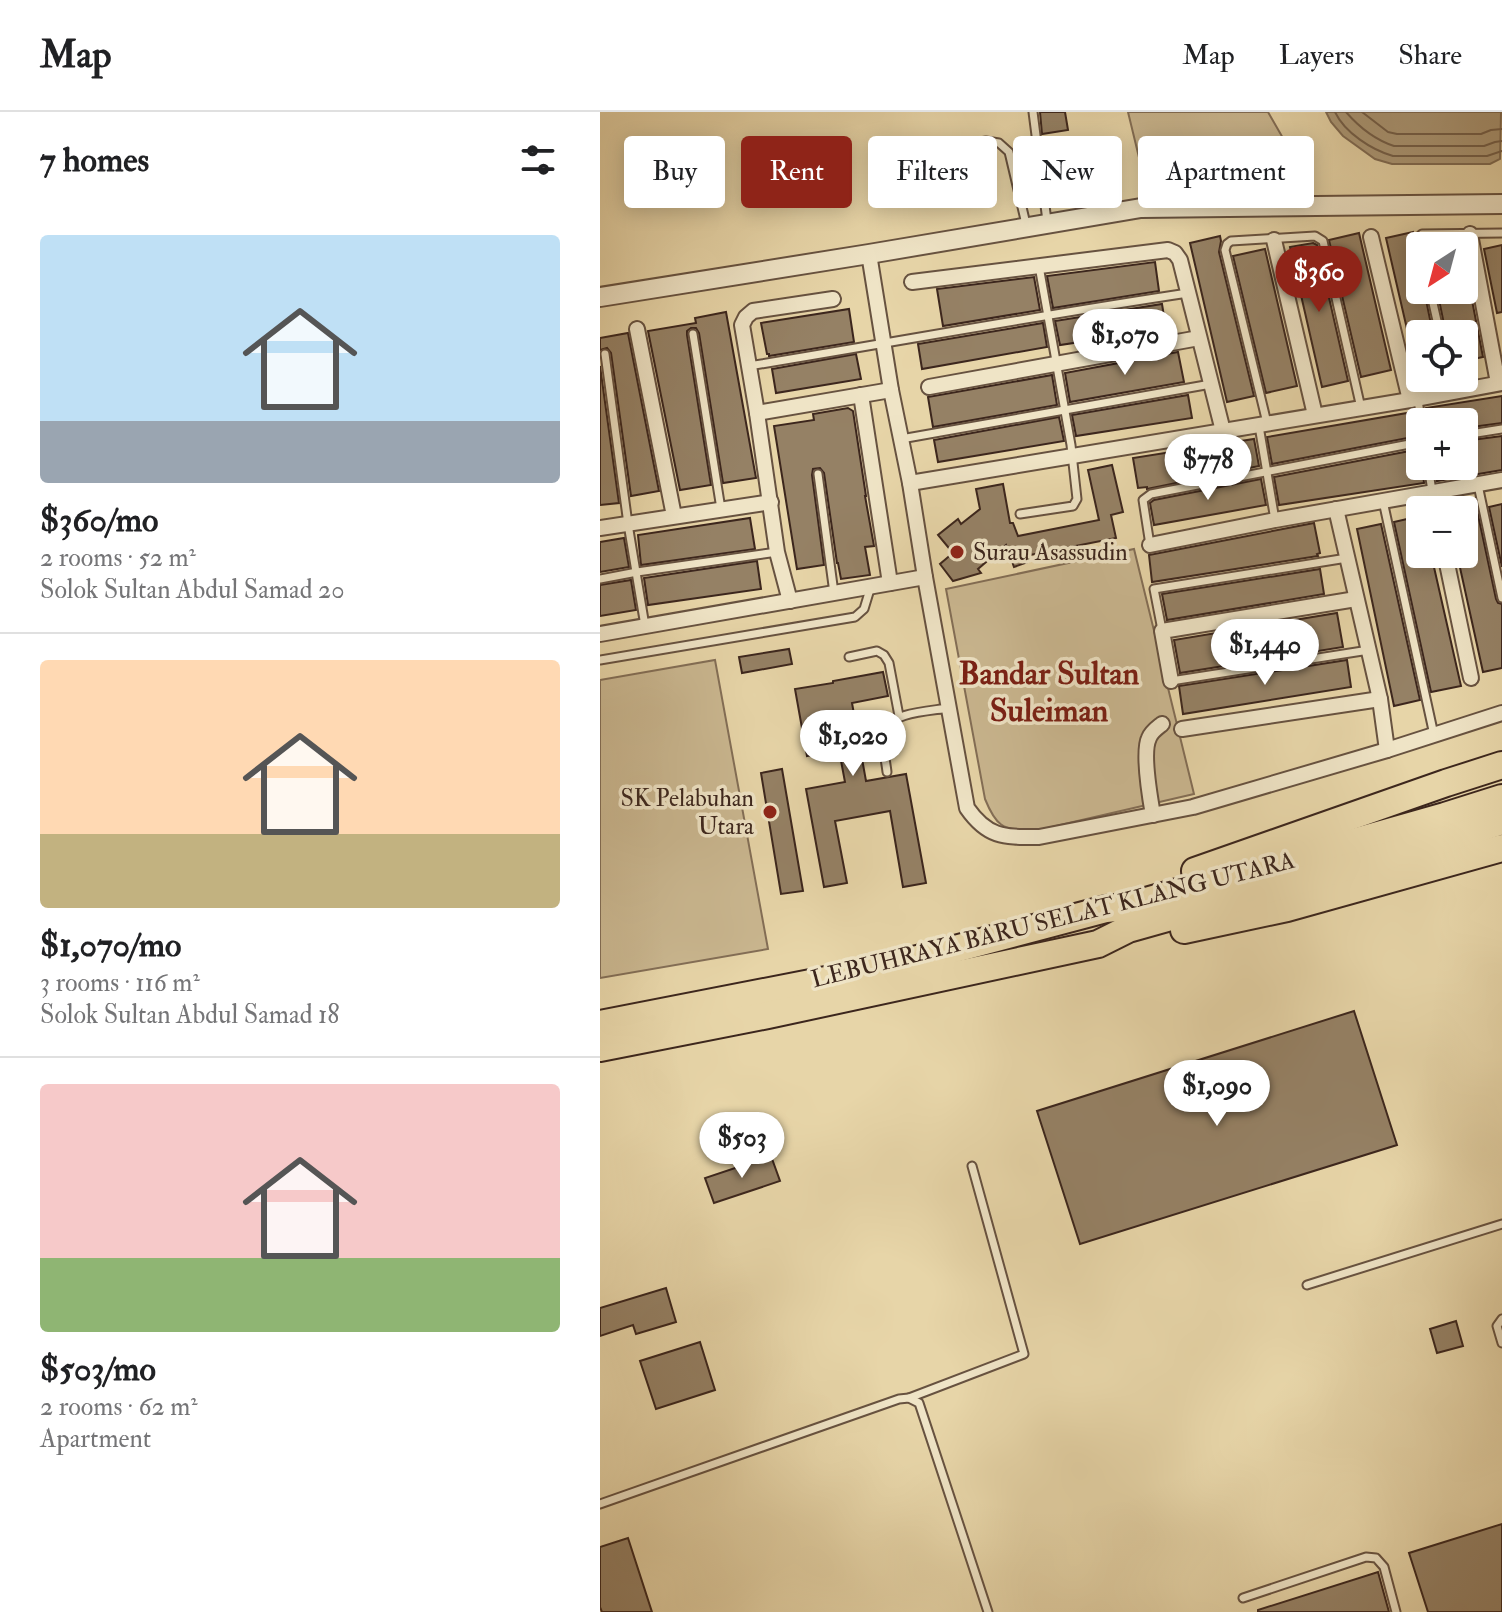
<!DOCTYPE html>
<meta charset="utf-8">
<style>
body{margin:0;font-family:"IM FELL Double Pica",serif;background:#f6f6f6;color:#202124;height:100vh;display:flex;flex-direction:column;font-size:30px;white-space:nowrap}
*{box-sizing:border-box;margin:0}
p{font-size:26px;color:#757577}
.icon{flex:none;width:44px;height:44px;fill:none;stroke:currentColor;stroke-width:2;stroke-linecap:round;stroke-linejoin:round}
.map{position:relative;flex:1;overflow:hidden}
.panel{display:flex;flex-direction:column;background:#fff;width:600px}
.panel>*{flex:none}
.top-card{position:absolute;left:24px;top:24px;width:758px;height:72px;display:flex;gap:16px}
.needle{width:52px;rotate:216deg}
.controls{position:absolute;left:806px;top:120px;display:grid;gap:16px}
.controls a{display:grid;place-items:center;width:72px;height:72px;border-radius:8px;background:#fff;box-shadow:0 4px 20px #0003;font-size:40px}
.price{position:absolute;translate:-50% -68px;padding:0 18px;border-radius:28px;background:#fff;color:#222;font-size:26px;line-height:52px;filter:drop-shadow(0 2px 4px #0008)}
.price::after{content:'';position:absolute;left:50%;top:48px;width:24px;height:18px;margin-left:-12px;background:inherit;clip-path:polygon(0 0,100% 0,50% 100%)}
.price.selected{background:#8f2418;color:#fff}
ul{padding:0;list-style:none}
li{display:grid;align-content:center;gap:16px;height:424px;padding:0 40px}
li+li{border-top:2px solid #e0e0e0}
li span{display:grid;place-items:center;height:248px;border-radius:8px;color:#555}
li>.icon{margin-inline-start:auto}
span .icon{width:144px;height:144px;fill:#fffc;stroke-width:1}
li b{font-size:34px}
h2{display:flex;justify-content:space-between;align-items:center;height:96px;padding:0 40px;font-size:34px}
.pill{padding:0 28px;border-radius:8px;background:#fff;box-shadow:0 4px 20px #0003;font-size:28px;line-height:72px}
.pill.selected{background:#8f2418;color:#fff}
header{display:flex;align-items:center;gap:48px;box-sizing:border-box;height:112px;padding:0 40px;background:#fff;border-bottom:2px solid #e0e0e0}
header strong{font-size:38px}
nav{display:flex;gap:44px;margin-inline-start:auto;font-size:28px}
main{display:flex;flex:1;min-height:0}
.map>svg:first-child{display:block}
.green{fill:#cab790;stroke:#836e56;stroke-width:2}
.water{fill:#ad9a79;stroke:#806c54;stroke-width:2}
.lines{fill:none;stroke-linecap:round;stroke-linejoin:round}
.shore{stroke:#74604b;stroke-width:2}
.building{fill:#958165;stroke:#3c261d;stroke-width:2}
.service-casing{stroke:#675240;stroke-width:11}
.minor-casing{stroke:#675240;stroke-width:18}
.tertiary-casing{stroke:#675240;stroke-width:22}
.motorway-casing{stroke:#3c261d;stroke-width:30}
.service{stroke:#efe4c6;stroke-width:7}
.minor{stroke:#efe4c6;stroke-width:14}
.tertiary{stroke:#efe4c6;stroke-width:18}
.motorway{stroke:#e7d5a8;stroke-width:26}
.poi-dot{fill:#8f2418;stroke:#efe4c6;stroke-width:3}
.labels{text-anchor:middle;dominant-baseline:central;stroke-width:7;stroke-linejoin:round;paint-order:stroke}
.poi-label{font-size:24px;fill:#3c261d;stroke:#efe4c6;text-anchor:start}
.street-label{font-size:24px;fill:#3c261d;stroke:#efe4c6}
.district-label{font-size:32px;font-weight:bold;fill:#7a1f14;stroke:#efe4c6}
</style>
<header>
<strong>Map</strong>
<nav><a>Map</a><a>Layers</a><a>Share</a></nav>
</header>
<main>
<section class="panel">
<h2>7 homes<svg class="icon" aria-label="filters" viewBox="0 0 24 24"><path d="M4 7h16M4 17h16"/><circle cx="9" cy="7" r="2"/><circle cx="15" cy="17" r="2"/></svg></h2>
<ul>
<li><span style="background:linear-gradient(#bfe0f5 75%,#9aa5b1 0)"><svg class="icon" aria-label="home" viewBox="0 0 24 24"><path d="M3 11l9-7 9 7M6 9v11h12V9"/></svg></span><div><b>$360/mo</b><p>2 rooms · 52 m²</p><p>Solok Sultan Abdul Samad 20</p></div></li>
<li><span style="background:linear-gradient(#ffd9b3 70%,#c2b280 0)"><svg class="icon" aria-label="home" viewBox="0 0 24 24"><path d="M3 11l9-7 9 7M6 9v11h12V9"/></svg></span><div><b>$1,070/mo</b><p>3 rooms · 116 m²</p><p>Solok Sultan Abdul Samad 18</p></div></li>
<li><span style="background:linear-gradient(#f6c9c9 70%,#8fb573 0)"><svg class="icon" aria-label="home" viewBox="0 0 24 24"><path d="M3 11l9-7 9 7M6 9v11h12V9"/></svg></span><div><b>$503/mo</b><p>2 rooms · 62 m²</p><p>Apartment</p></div></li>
</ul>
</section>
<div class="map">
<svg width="902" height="1500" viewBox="0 0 902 1500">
<rect width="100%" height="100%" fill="#e7d5a8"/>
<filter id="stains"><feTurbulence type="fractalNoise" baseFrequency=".0025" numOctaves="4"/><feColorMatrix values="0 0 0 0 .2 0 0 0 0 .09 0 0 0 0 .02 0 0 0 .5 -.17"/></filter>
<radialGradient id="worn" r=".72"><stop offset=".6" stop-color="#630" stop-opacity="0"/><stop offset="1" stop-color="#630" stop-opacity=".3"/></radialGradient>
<!-- green -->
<g class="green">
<path d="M528,0H668L699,54L543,62Z"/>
<path d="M534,437L594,682L430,720C402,717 396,714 385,687L346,477Z"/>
<path d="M115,548L168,837L0,866V568Z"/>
</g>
<!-- water -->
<path class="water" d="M726,0H901L900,47L890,52H792L775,47L743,24L731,10Z"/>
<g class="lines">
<!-- shore -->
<g class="shore">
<path d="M735,0C745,21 772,38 793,44H887L902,39"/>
<path d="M746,0C759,15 776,28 794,34H884L895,30L902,29"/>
<path d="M762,0L788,20L797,22H881L891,18L902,17"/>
</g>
</g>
<!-- building -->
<g class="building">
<path d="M440,0H465L468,18L442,22Z"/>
<path d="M813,120L815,135L820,148V178H824L833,222H820V255L816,256L786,126Z"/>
<path d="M759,121L791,258L761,265L729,128Z"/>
<path d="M620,124L621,129L619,140L654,284L627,290L590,131Z"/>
<path d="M713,131L717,133L748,269L722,275L690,135Z"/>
<path d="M902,133V200L897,201L884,137Z"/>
<path d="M665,137L697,274L666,281L633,144Z"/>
<path d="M555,150L559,179L453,196L447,164Z"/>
<path d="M434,165L440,198L343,214L337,177Z"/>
<path d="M837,178H870L883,245L864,249V222H846Z"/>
<path d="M562,192L566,217L460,233L455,209Z"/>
<path d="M249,197L254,230L169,244V242H167L161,211Z"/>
<path d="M126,200L156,366L123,371L99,221L96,216H91L87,219V223L111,373L80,378L48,219L96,211L95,206Z"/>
<path d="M443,211L447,235L322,257L318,232Z"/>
<path d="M28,221L59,379L31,384L11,241L7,236L0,238V226Z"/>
<path d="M578,240L584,270L470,290L465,261Z"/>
<path d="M256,242L261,267L176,281L172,257Z"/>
<path d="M0,254L19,391L0,393Z"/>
<path d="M452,263L457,293L333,315L328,285Z"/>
<path d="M588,283L592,306L476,324L472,303Z"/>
<path d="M902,284V311L864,316V310H827L826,296Z"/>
<path d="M248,296L253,299L266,384H265L274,434L265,435L270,463L241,467L238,451H237L224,361L220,356L213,357L212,363L224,453L197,457L174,314L214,308L213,302Z"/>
<path d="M813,300L818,324L672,352L667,325Z"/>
<path d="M459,305L464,329L338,350L334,328Z"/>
<path d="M902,324V358L837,369L835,354H864V329Z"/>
<path d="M654,327L659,354L547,377V375L538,376L533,346Z"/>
<path d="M820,337V354H822L824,371L679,393L674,365Z"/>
<path d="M512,353L523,400L511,403L516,426L425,444L428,450L414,455L406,433L378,457L381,461L353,469L340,452L353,441L338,423L358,407L361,412L380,397L376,377L403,372L410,411H413L418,424L499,408L488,358Z"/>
<path d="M661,367L666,393L554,413L550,391L554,388Z"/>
<path d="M902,392V455L889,395Z"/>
<path d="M877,398L896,487L898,491L902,492V556L883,560L857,442H864V400Z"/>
<path d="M820,404V442H831L861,574L831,580L794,410Z"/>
<path d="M150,406L155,437L41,453L38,423Z"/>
<path d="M714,411L720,441L717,442L718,444L552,470L549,443Z"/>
<path d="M781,412L820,588L794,594L757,417Z"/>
<path d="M24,426L29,455L0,460V430Z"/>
<path d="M157,449L161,477L48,493L44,466Z"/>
<path d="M720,457L724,482L567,508L562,482Z"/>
<path d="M31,468L36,498L0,504V473Z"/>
<path d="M737,501L743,535L580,561L574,528Z"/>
<path d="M189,537L192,552L142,561L139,545Z"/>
<path d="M747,548L751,575L583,602L579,574Z"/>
<path d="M283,560L288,584L252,591L266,669L306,662L326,771L303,775L290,699L235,709L247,771L224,775L206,677L245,670L239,638L207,644L195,577L233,571V569Z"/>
<path d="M182,657L203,779L181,782L161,661Z"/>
<path d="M754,899L797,1033L480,1132L437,999Z"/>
<path d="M171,1044L180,1069L114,1091L105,1066Z"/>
<path d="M66,1176L76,1210L36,1222L33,1213L0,1224V1196Z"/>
<path d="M856,1209L863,1234L837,1241L830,1217Z"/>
<path d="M100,1230L115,1278L56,1297L40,1249Z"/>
<path d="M902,1412V1500H828L809,1441Z"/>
<path d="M28,1426L52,1500H2L0,1495V1435Z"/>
<path d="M778,1460L789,1500H658V1498Z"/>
</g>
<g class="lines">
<defs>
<g id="service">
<path d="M433,0L447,109"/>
<path d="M330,38L386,29L399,31L409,40L426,112"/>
<path d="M821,134L820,124L822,122L902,121"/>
<path d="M830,178L840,222"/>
<path d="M93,222L121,397"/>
<path d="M5,242L28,412L45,514"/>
<path d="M149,254C295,230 441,203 588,181"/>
<path d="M818,287L821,310"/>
<path d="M667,311L625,138L627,132L631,129L715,124L723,129L761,296"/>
<path d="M659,314L675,408"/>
<path d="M864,323L902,317"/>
<path d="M301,327L611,272"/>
<path d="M828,354L832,379"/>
<path d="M218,362L234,481"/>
<path d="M878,373L902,486"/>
<path d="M783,389L834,623"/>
<path d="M420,402L473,394L477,387L471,333L439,154"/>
<path d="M550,433L543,388L551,382L820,330"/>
<path d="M0,467L37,460L177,440"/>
<path d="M562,518L554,477L747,446"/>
<path d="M249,545L277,539L284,543L289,551L299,604"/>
<path d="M0,548L255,505L264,497L271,474"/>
<path d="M571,569L769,538"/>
<path d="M287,660C286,650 281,628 283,620C289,600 332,599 348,596"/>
<path d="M707,1173L902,1112"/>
<path d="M902,1207L897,1214L902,1231"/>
<path d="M309,1286L424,1242L372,1054"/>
<path d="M0,1392L299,1287L309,1286L319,1291L388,1500"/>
<path d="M643,1486L766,1445L776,1446L784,1455L796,1500"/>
</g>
<g id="minor">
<path d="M870,122L898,271"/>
<path d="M771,125L810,288"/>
<path d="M674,128L715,303"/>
<path d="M269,142L291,278L310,371L325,465L367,696C388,726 404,725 439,725L593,695L787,638L902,601"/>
<path d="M312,170L568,138L575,141L580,148L623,319"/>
<path d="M37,217L74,404"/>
<path d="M329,275L599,226"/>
<path d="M261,283L290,471"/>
<path d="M157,301L291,278"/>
<path d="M310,371L810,288L902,271"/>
<path d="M736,397L780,587L787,638"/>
<path d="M0,416L171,390"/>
<path d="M550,433L675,408L902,368"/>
<path d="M845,442L871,566"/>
<path d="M190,489L177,440L157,301L142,213L146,205L153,199L233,187"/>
<path d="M0,522L325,465"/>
<path d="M571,569L562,519L756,487"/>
<path d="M582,617L780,587"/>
<path d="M553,703C550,686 542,640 549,626C551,620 557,616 562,612"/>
</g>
<path id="tertiary" d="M0,185L269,142L541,96L902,92"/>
<g id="motorway">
<path d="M595,759L846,671L902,653"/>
<path d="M584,818L687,796L902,736"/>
<path d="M0,912L272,859L506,797L525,795L845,704L902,686"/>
<path d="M0,936L168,903L498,832L528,817L847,727L902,709"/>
</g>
</defs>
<!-- service casing -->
<use href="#service" class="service-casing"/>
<!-- minor casing -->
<use href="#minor" class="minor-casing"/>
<!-- tertiary casing -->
<use href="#tertiary" class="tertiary-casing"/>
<!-- motorway casing -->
<use href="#motorway" class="motorway-casing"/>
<!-- service -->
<use href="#service" class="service"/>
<!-- minor -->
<use href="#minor" class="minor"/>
<!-- tertiary -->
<use href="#tertiary" class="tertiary"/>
<!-- motorway -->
<use href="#motorway" class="motorway"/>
</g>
<!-- markers -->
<g class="poi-dot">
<circle cx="357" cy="440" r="8"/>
<circle cx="170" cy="700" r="8"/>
</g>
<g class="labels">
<!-- poi labels -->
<g class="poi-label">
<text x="373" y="440">Surau Asassudin</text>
<text x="154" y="686" text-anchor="end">SK Pelabuhan<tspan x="154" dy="28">Utara</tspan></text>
</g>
<!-- street labels -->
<g class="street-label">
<text transform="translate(453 808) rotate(-14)">LEBUHRAYA BARU SELAT KLANG UTARA</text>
</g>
<!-- district labels -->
<g class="district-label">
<text x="449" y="562">Bandar Sultan<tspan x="449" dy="37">Suleiman</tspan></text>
</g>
</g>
<rect width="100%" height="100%" filter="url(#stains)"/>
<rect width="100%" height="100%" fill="url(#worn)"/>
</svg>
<div class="controls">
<a><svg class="needle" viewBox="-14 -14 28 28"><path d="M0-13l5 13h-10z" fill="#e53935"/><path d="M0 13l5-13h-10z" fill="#757577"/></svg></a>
<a><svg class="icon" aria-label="locate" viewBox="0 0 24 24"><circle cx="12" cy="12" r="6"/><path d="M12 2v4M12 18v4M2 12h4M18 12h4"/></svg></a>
<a>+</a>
<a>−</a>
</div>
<b class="price selected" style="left:719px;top:202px">$360</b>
<b class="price" style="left:525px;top:265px">$1,070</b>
<b class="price" style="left:608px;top:390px">$778</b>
<b class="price" style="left:665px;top:575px">$1,440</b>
<b class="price" style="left:253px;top:666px">$1,020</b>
<b class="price" style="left:617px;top:1016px">$1,090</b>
<b class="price" style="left:142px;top:1068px">$503</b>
<div class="top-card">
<a class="pill">Buy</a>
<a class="pill selected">Rent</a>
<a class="pill">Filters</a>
<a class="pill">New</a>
<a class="pill">Apartment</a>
</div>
</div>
</main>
